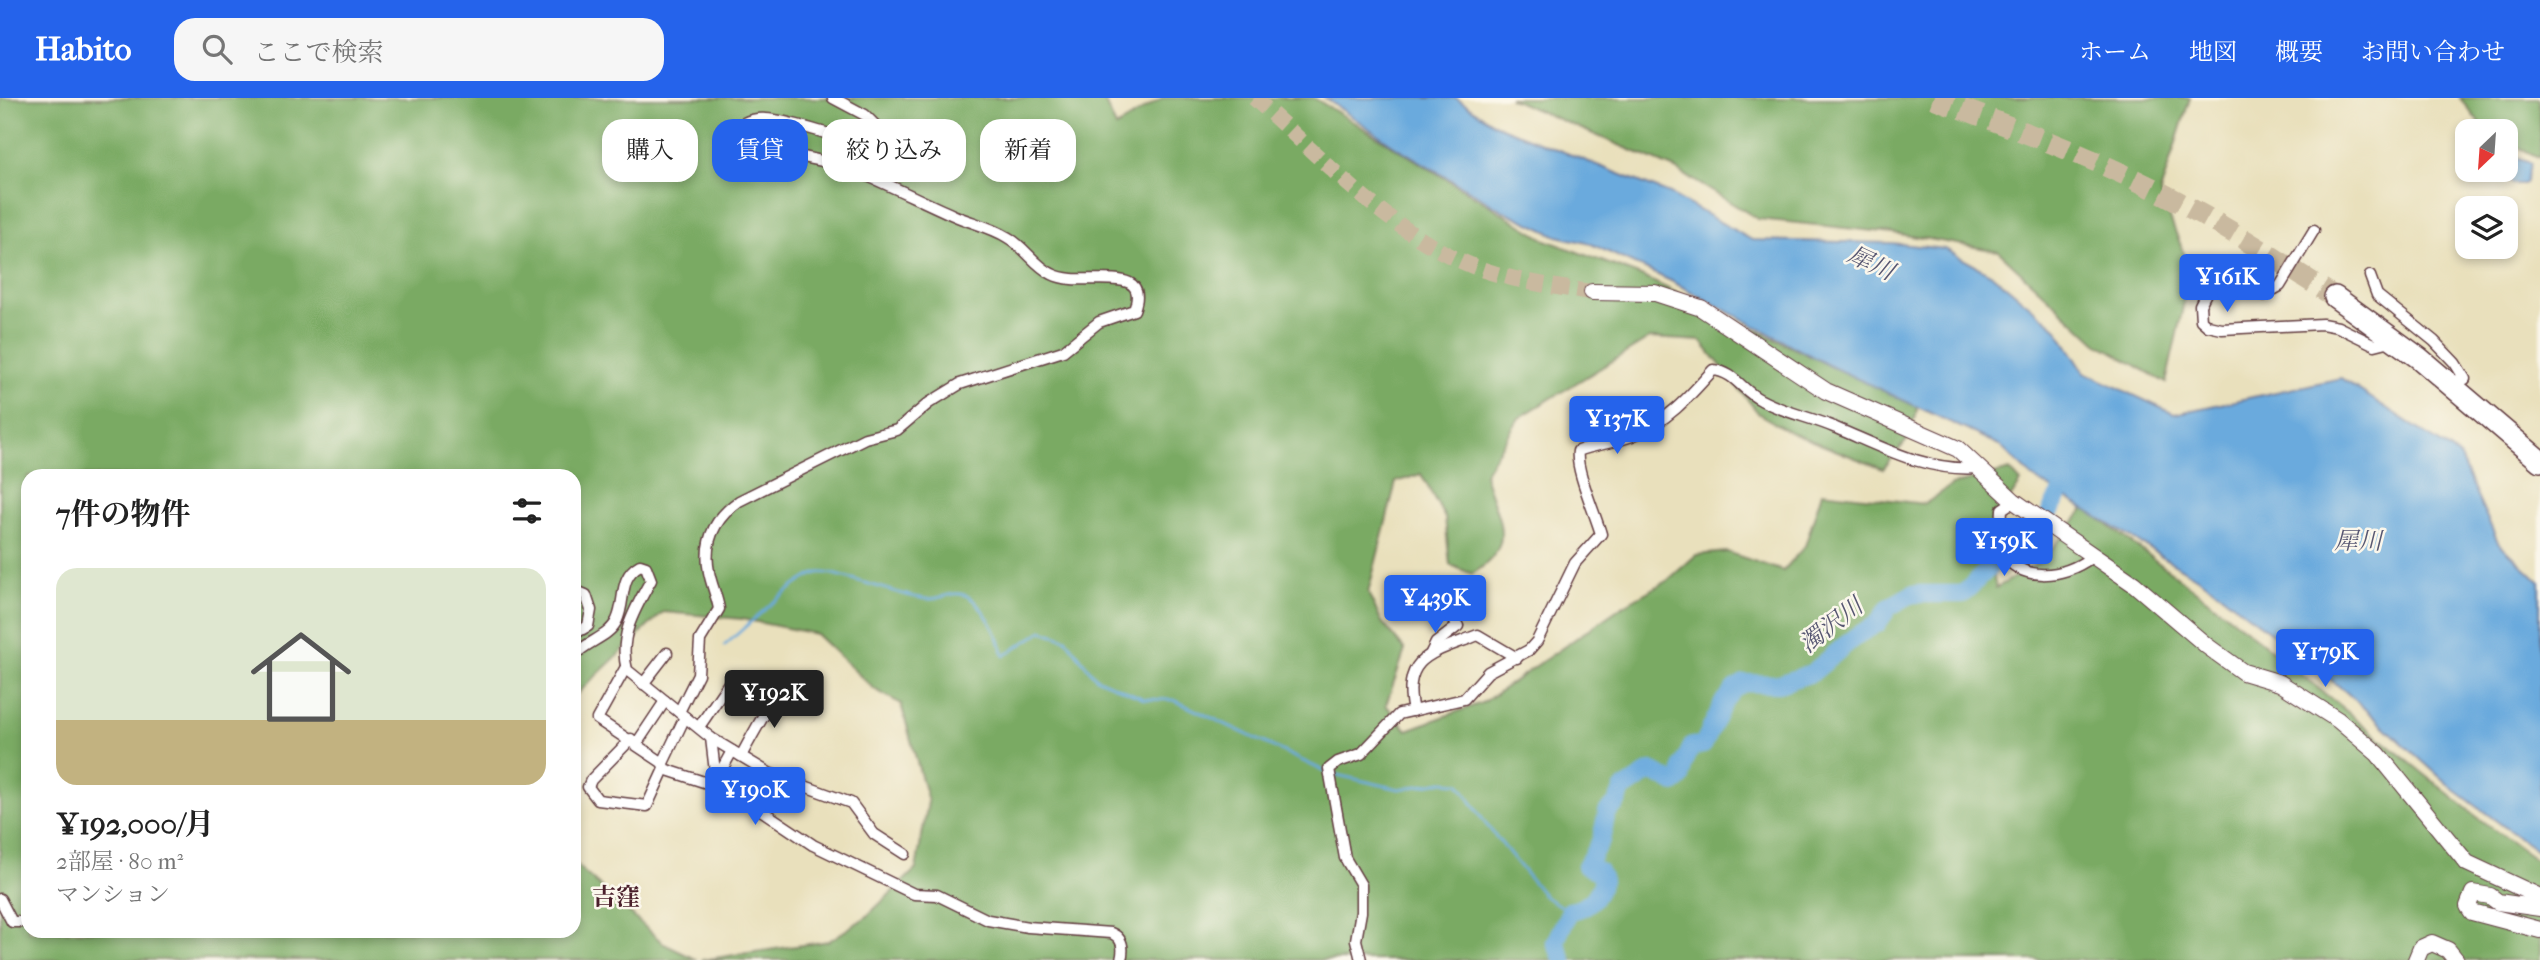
<!DOCTYPE html>
<html lang="ja">
<meta charset="utf-8">
<style>
body{margin:0;font-family:"IM FELL French Canon","Noto Serif JP",serif;background:#f6f6f6;color:#222;height:100vh;display:flex;flex-direction:column;font-size:26px;white-space:nowrap}
*{box-sizing:border-box;margin:0}
p{font-size:23px;color:#767676}
.icon{flex:none;width:38px;height:38px;fill:none;stroke:currentColor;stroke-width:2;stroke-linecap:round;stroke-linejoin:round}
.map{position:relative;flex:1;overflow:hidden}
.side{position:absolute;left:21px;top:371px;width:560px;height:469px;display:flex;flex-direction:column;background:#fff;border-radius:21px;box-shadow:0 4px 10px #0003}
.side>*{flex:none}
.guide{position:absolute;left:602px;top:21px;width:665px;height:63px;display:flex;gap:14px}
.needle{width:46px;rotate:205deg}
.tools{position:absolute;left:2455px;top:21px;display:grid;gap:14px}
.tools a{display:grid;place-items:center;width:63px;height:63px;border-radius:14px;background:#fff;box-shadow:0 4px 10px #0003;font-size:35px}
.price{position:absolute;translate:-50% -60px;padding:0 16px;border-radius:7px;background:#2563eb;color:#fff;font-size:23px;line-height:46px;filter:drop-shadow(0 2px 4px #0008)}
.price::after{content:'';position:absolute;left:50%;top:42px;width:21px;height:16px;margin-left:-10px;background:inherit;clip-path:polygon(0 0,100% 0,50% 100%)}
.price.active{background:#222;color:#fff}
ul{padding:0;list-style:none}
li{display:grid;align-content:center;gap:14px;height:371px;padding:0 35px}
li+li{border-top:2px solid #e0e0e0}
li span{display:grid;place-items:center;height:217px;border-radius:21px;color:#555}
li>.icon{margin-inline-start:auto}
span .icon{width:126px;height:126px;fill:#fffc;stroke-width:1}
li b{font-size:30px}
h2{display:flex;justify-content:space-between;align-items:center;height:84px;padding:0 35px;font-size:30px}
.pill{padding:0 24px;border-radius:21px;background:#fff;box-shadow:0 4px 10px #0003;font-size:24px;line-height:63px}
.pill.active{background:#2563eb;color:#fff}
header{display:flex;align-items:center;gap:42px;box-sizing:border-box;height:98px;padding:0 35px;background:#2563eb;color:#fff}
header strong{font-size:33px}
nav{display:flex;gap:38px;margin-inline-start:auto;font-size:24px}
.search{width:490px;height:63px;background:#f6f6f6;display:flex;align-items:center;gap:18px;box-sizing:border-box;padding:0 24px;border-radius:21px;color:#767676;font-size:26px}
.map>svg:first-child{display:block}
.forest{fill:#7aaa64;stroke:#626448;stroke-width:2}
.water{fill:#6aaadd;stroke:#5a6484;stroke-width:2}
.lines{fill:none;stroke-linecap:round;stroke-linejoin:round}
.stream{stroke:#6aaadd;stroke-width:2.5}
.river{stroke:#6aaadd;stroke-width:18}
.secondary-tunnel{stroke:#c9b99f;stroke-width:16;stroke-dasharray:16 8;stroke-linecap:butt}
.highway-tunnel{stroke:#c9b99f;stroke-width:21;stroke-dasharray:21 10;stroke-linecap:butt}
.street-casing{stroke:#623c41;stroke-width:13}
.secondary-casing{stroke:#623c41;stroke-width:18}
.highway-casing{stroke:#623c41;stroke-width:24}
.street{stroke:#fff;stroke-width:10}
.secondary{stroke:#fff;stroke-width:16}
.highway{stroke:#fff;stroke-width:21}
.labels{text-anchor:middle;dominant-baseline:central;stroke-width:5;stroke-linejoin:round;paint-order:stroke}
.water-label{font-size:24px;font-style:italic;fill:#575772;stroke:#fbf7ec}
.neighbourhood-label{font-size:24px;font-weight:bold;fill:#4a1f2b;stroke:#fbf7ec}
</style>
<header>
<strong>Habito</strong>
<div class="search"><svg class="icon" aria-label="search" viewBox="0 0 24 24"><circle cx="10" cy="10" r="6"/><path d="M15 15l6 6"/></svg>ここで検索</div>
<nav><a>ホーム</a><a>地図</a><a>概要</a><a>お問い合わせ</a></nav>
</header>
<div class="map">
<svg width="2540" height="862" viewBox="0 0 2540 862">
<rect width="100%" height="100%" fill="#fbf7ec"/>
<filter id="ink" filterUnits="userSpaceOnUse"><feTurbulence type="fractalNoise" baseFrequency=".0143" numOctaves="2"/><feDisplacementMap in="SourceGraphic" scale="14" xChannelSelector="R" yChannelSelector="G"/><feConvolveMatrix kernelMatrix="1 2 1 2 8 2 1 2 1" color-interpolation-filters="sRGB"/></filter>
<filter id="wash" filterUnits="userSpaceOnUse"><feTurbulence type="fractalNoise" baseFrequency=".00686" numOctaves="4" result="noise"/><feDisplacementMap in="SourceGraphic" scale="28" xChannelSelector="R" yChannelSelector="G"/><feGaussianBlur stdDeviation="1.57" result="paint"/><feColorMatrix in="noise" values="0 0 0 0 0 0 0 0 0 0 0 0 0 0 0 0 0 1.4 0 .05"/><feComposite in="paint" operator="in"/></filter>
<g filter="url(#wash)">
<rect width="100%" height="100%" fill="#e9e0bc"/>
<!-- forest -->
<g class="forest">
<path d="M0,0H1103L1116,29L1162,0H1314L1546,142L1641,178L1918,309L1908,341L1883,371L1792,335L1759,316L1701,243L1650,240L1519,320L1484,376C1496,420 1521,446 1472,476L1450,467L1445,420L1421,376L1396,384L1368,495L1382,524L1405,552L1386,607L1407,632L1484,604L1624,507L1668,482L1696,457L1727,454L1783,473L1805,448L1822,394L1925,406L1952,387L2010,372L2021,384L1986,437L1996,490L2043,462L2085,410L2223,513L2482,723L2540,765V862H701L829,843L866,819L916,771L928,704L901,606L874,591L816,536L742,521L663,514L574,599V378H28V833H574V765L664,846L697,862H0Z"/>
<path d="M1509,0H2190L2160,95L2191,173L2166,285L2097,245L1998,153L1893,135L1758,121L1675,71Z"/>
<path d="M2460,0H2540V60L2506,43V33H2485Z"/>
</g>
<!-- water -->
<g class="water">
<path d="M1325,0H1456L1496,27L1670,96L1752,142L1891,145L1945,151L1994,178L2056,230L2084,274L2174,316L2341,280L2459,358L2498,444L2540,484V755L2452,690L2345,593L2212,489L2032,379L1999,347L1828,267L1673,184L1591,146L1557,138L1504,113L1393,47Z"/>
<path d="M2506,57L2531,65L2525,86H2513L2497,72H2506Z"/>
</g>
<g class="lines">
<!-- stream -->
<g class="stream">
<path d="M724,548C746,529 793,483 818,475C831,471 905,500 927,501C942,502 955,490 969,499C985,509 1000,540 1004,558L1042,533L1066,541L1096,580L1144,601L1174,602L1326,674"/>
<path d="M1333,676L1399,691L1443,684L1459,685L1485,725L1545,799L1570,813"/>
</g>
<!-- river -->
<path class="river" d="M1563,862L1555,844L1570,813C1588,810 1598,800 1603,782L1599,773L1586,768L1601,742L1607,714L1616,706L1622,692L1651,673L1673,685L1681,680L1683,667L1692,648L1703,647L1724,603L1735,590L1744,585L1779,586L1812,575L1856,538L1877,526L1889,509L1912,496H1963L2015,444L2046,422L2071,374"/>
</g>
</g>
<g filter="url(#ink)">
<g class="lines">
<!-- secondary-tunnel -->
<path class="secondary-tunnel" d="M1254,0C1323,60 1390,137 1478,170C1515,183 1554,189 1592,194"/>
<!-- highway-tunnel -->
<path class="highway-tunnel" d="M1933,0C2017,31 2101,62 2179,104C2233,133 2284,166 2335,199"/>
<defs>
<g id="street">
<path d="M2314,132L2280,188L2264,197L2222,187L2208,191L2200,207L2201,222L2208,228L2222,231L2322,226L2338,229L2375,247L2395,242"/>
<path d="M2370,178L2377,197L2434,243L2455,265L2465,281L2447,284"/>
<path d="M2014,403L2002,411L2000,452C2021,486 2063,480 2092,459"/>
<path d="M574,492L586,497L591,512L588,528L574,536"/>
<path d="M1431,555L1436,545L1458,528L1434,495"/>
<path d="M574,558C586,543 609,540 617,522C626,503 618,479 640,467L646,469L651,482C635,511 618,538 627,572L711,640L716,682L813,747L914,796L937,797L988,822L1028,829L1111,835C1123,840 1124,850 1121,862"/>
<path d="M626,569L597,621L663,665"/>
<path d="M643,586L667,555"/>
<path d="M1413,613C1400,557 1436,554 1478,537L1517,560"/>
<path d="M679,614L698,576L700,542L719,511C717,498 711,486 709,474C703,443 715,420 739,403L865,340L897,332L929,305L960,286L1063,253L1099,224L1134,212C1152,162 1082,192 1052,176C1035,168 1024,148 1007,139C991,129 971,125 953,117C919,102 886,85 851,71C820,59 758,55 734,37C750,0 817,38 846,39C855,40 864,37 872,33L875,27L865,17L833,0"/>
<path d="M685,619L663,665L664,671L710,686L716,682L732,653"/>
<path d="M699,629L729,585"/>
<path d="M711,640L769,675L851,705L874,736L905,756"/>
<path d="M631,641L591,682L588,689L598,702L647,708L664,671"/>
<path d="M637,645L665,603"/>
<path d="M741,658C750,642 775,592 789,586"/>
<path d="M0,801L12,824H28"/>
<path d="M1361,862L1356,842L1361,814V787L1345,760L1329,671L1338,664L1361,656L1399,616L1464,601L1488,574L1529,552L1537,543L1575,465L1601,436C1595,415 1575,371 1578,353C1596,346 1614,345 1632,338C1667,324 1689,299 1713,272C1735,274 1742,293 1761,302C1785,315 1811,319 1836,330C1882,349 1926,374 1978,370"/>
</g>
<g id="secondary">
<path d="M1592,194L1655,195L1701,210L1826,293L1958,351L2014,403L2134,486L2207,548L2243,574L2280,585L2338,622L2378,656L2467,765L2540,799"/>
<path d="M2540,810L2498,804L2490,798L2473,795L2468,808L2472,814L2540,832"/>
<path d="M2416,862L2421,850L2432,845L2448,852L2456,862"/>
</g>
<path id="highway" d="M2335,199L2419,260L2540,363"/>
</defs>
<!-- street casing -->
<use href="#street" class="street-casing"/>
<!-- secondary casing -->
<use href="#secondary" class="secondary-casing"/>
<!-- highway casing -->
<use href="#highway" class="highway-casing"/>
<!-- street -->
<use href="#street" class="street"/>
<!-- secondary -->
<use href="#secondary" class="secondary"/>
<!-- highway -->
<use href="#highway" class="highway"/>
</g>
</g>
<g class="labels">
<!-- water labels -->
<g class="water-label">
<text transform="translate(1871 165) rotate(25)">犀川</text>
<text x="2358" y="443">犀川</text>
<text transform="translate(1831 527) rotate(-38)">濁沢川</text>
</g>
<!-- neighbourhood labels -->
<g class="neighbourhood-label">
<text x="616" y="799">吉窪</text>
</g>
</g>
</svg>
<div class="tools">
<a><svg class="needle" viewBox="-14 -14 28 28"><path d="M0-13l5 13h-10z" fill="#e53935"/><path d="M0 13l5-13h-10z" fill="#767676"/></svg></a>
<a><svg class="icon" aria-label="layers" viewBox="0 0 24 24"><path d="M12 4l9 5-9 5-9-5zM3 14l9 5 9-5"/></svg></a>
</div>
<b class="price" style="left:2227px;top:216px">¥161K</b>
<b class="price" style="left:1617px;top:358px">¥137K</b>
<b class="price" style="left:2004px;top:480px">¥159K</b>
<b class="price" style="left:1435px;top:537px">¥439K</b>
<b class="price" style="left:2325px;top:591px">¥179K</b>
<b class="price active" style="left:774px;top:632px">¥192K</b>
<b class="price" style="left:755px;top:729px">¥190K</b>
<div class="guide">
<a class="pill">購入</a>
<a class="pill active">賃貸</a>
<a class="pill">絞り込み</a>
<a class="pill">新着</a>
</div>
<section class="side">
<h2>7件の物件<svg class="icon" aria-label="filters" viewBox="0 0 24 24"><path d="M4 7h16M4 17h16"/><circle cx="9" cy="7" r="2"/><circle cx="15" cy="17" r="2"/></svg></h2>
<ul>
<li><span style="background:linear-gradient(#dfe7d0 70%,#c2b280 0)"><svg class="icon" aria-label="home" viewBox="0 0 24 24"><path d="M3 11l9-7 9 7M6 9v11h12V9"/></svg></span><div><b>¥192,000/月</b><p>2部屋 · 80 m²</p><p>マンション</p></div></li>
</ul>
</section>
</div>
